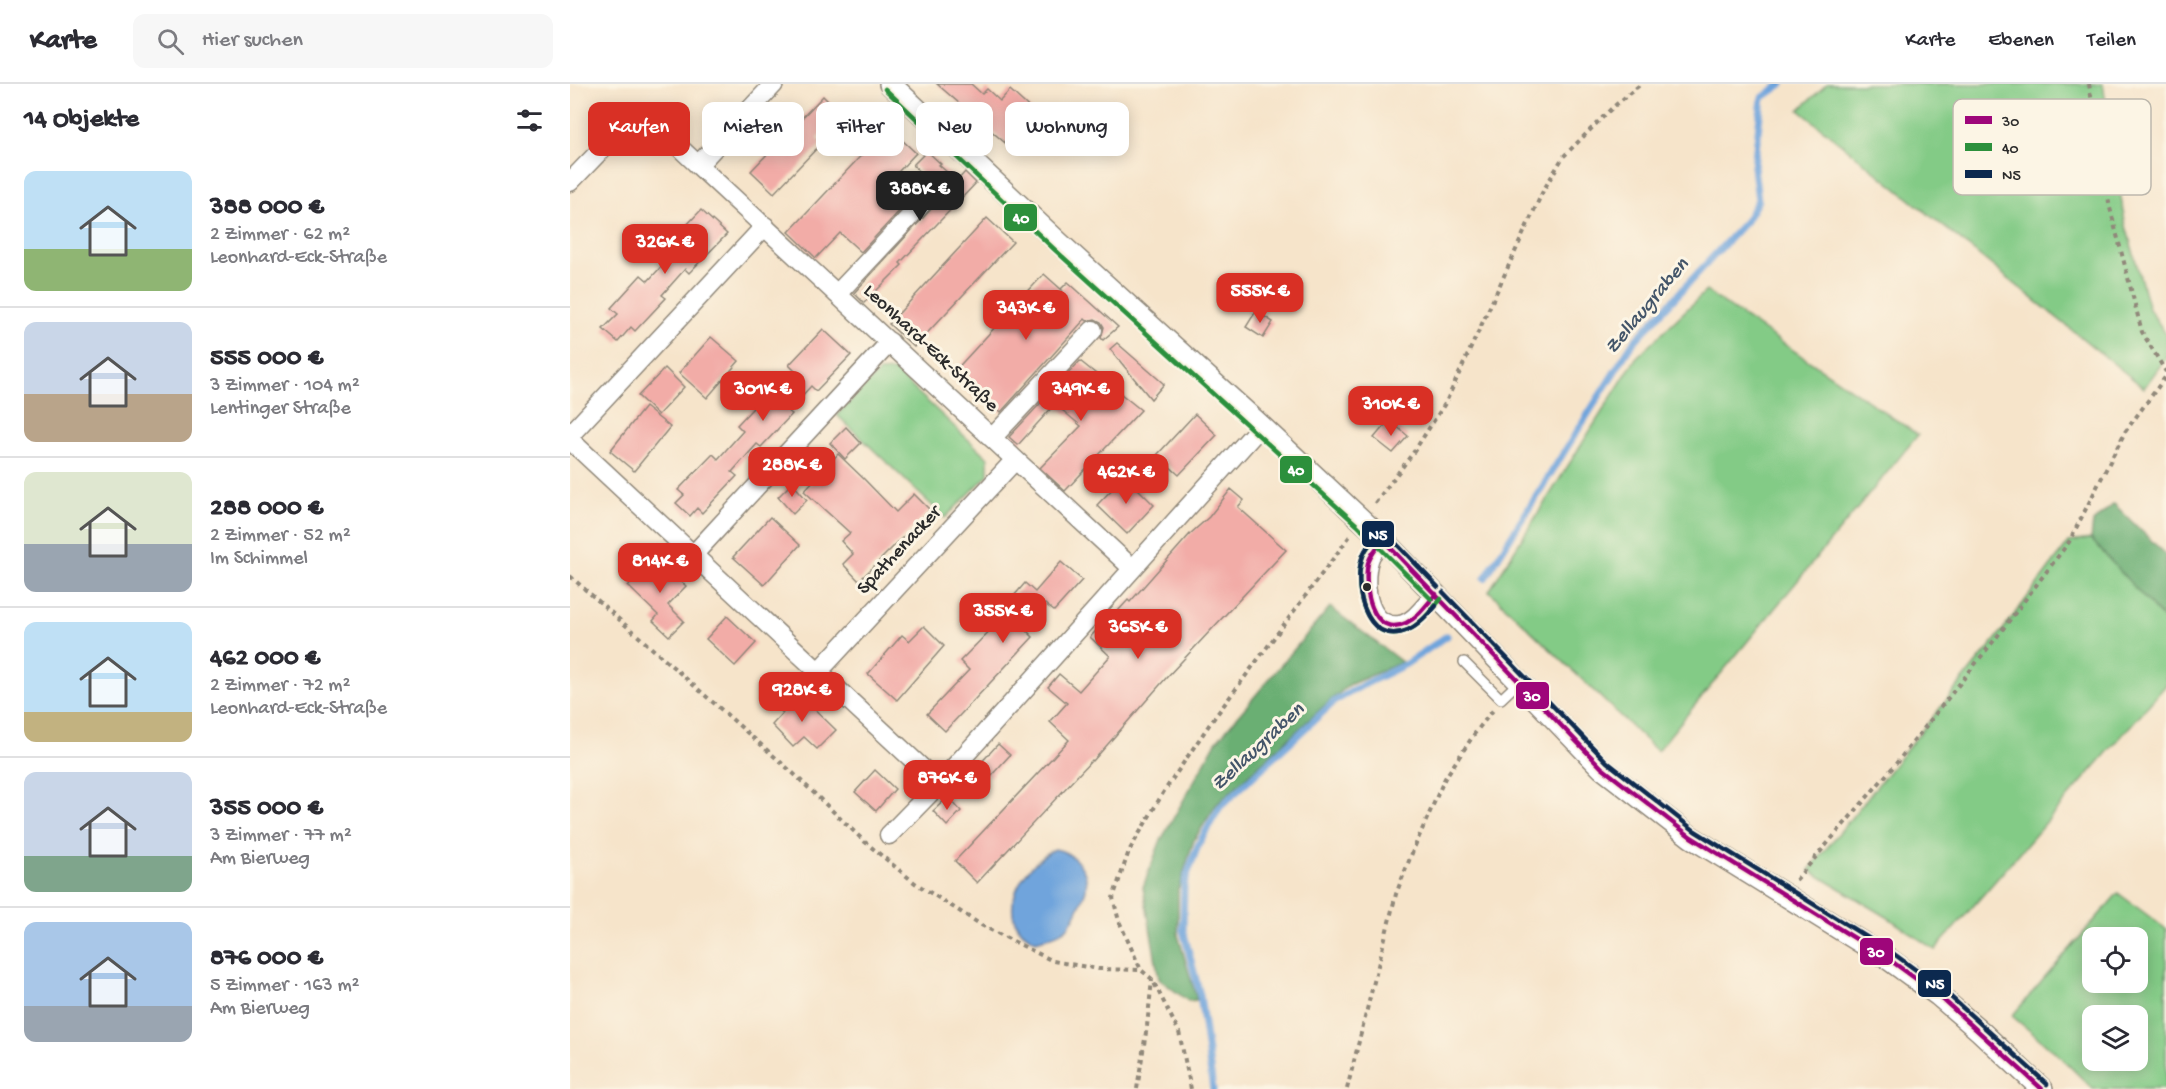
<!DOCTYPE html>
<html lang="de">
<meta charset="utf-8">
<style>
body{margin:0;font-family:"Gochi Hand",sans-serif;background:#f7f7f7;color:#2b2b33;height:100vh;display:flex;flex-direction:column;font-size:22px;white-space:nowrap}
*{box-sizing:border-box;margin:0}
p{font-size:20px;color:#7c7c81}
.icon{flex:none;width:33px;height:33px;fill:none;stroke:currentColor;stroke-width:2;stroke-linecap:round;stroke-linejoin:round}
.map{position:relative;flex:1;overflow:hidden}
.drawer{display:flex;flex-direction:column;background:#fff;width:570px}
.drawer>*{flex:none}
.banner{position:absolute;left:18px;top:18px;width:570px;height:54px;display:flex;gap:12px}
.buttons{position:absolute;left:1512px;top:843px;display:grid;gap:12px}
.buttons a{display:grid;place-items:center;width:66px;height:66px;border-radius:12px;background:#fff;box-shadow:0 3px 15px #0003;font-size:30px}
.price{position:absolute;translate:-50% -51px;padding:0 14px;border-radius:12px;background:#d93025;color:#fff;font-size:20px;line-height:39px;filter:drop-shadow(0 2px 3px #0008)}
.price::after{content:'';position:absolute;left:50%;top:36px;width:18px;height:14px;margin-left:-9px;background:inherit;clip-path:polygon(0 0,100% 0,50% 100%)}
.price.selected{background:#222;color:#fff}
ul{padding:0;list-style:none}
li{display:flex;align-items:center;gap:18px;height:150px;padding:0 24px}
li+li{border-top:2px solid #e1e1e2}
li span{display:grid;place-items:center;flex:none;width:168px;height:120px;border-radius:12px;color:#555}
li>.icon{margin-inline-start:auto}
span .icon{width:72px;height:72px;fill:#fffc;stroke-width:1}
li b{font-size:26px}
h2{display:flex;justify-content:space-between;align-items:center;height:72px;padding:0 24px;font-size:26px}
.pill{padding:0 21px;border-radius:12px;background:#fff;box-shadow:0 3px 15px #0003;font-size:21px;line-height:54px}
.pill.selected{background:#d93025;color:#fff}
header{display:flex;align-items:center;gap:36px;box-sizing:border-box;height:84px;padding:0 30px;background:#fff;border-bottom:2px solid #e1e1e2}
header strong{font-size:28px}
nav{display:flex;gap:33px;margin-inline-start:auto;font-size:21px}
.search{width:420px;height:54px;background:#f7f7f7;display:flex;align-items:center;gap:15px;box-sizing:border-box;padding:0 21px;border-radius:12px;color:#7c7c81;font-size:22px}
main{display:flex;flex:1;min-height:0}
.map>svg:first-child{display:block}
.green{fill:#83cb86;stroke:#577b58;stroke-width:1.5;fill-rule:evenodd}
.forest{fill:#6aaf73;stroke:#4a6d4f;stroke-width:1.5}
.water{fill:#6fa4dc;stroke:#4d6884;stroke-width:1.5}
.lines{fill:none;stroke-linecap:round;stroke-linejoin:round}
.stream{stroke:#6fa4dc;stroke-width:7}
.building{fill:#f2aca7}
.service-casing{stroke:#90887a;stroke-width:12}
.minor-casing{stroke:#90887a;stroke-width:21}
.tertiary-casing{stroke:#90887a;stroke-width:24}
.path{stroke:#90887a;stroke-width:4;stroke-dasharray:4.5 4.5;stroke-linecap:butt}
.service{stroke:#fff;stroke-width:9}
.minor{stroke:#fff;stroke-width:18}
.tertiary{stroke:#fff;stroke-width:21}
.bus-1-casing{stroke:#fcf5e5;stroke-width:9}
.bus-2-casing{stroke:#fcf5e5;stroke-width:9}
.bus-3-casing{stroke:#fcf5e5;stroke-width:9}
.bus-1{stroke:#9e067a;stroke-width:4.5}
.bus-2{stroke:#2c903c;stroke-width:4.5}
.bus-3{stroke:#0c294f;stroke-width:4.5}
.bus-dot{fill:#2b2b2b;stroke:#fcf5e5;stroke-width:2}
.labels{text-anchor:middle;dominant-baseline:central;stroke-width:6;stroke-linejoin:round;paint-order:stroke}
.street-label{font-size:20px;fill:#2b2b2b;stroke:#fcf5e5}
.water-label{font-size:21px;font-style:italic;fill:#435569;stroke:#fcf5e5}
.key{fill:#fcf5e5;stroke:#bdb8ad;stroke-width:1.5}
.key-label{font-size:16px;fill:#2b2b2b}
.line-badge{stroke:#fcf5e5;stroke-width:2}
.badge-label{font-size:16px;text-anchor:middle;font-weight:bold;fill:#fff}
</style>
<header>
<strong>Karte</strong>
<div class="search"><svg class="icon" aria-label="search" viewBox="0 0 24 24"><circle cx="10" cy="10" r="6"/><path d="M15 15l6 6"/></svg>Hier suchen</div>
<nav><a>Karte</a><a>Ebenen</a><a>Teilen</a></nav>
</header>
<main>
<section class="drawer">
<h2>14 Objekte<svg class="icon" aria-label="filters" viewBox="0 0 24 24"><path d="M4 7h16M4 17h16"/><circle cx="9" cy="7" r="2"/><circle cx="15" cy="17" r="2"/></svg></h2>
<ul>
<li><span style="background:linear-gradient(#bfe0f5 65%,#8fb573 0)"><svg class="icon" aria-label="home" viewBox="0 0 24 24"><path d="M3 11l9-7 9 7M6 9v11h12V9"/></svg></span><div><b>388 000 €</b><p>2 Zimmer · 62 m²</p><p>Leonhard-Eck-Straße</p></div></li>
<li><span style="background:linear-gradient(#c9d6e8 60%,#b9a48a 0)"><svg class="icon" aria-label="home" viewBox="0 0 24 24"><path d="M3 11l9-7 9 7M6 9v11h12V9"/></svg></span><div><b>555 000 €</b><p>3 Zimmer · 104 m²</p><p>Lentinger Straße</p></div></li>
<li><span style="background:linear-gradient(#dfe7d0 60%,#9aa5b1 0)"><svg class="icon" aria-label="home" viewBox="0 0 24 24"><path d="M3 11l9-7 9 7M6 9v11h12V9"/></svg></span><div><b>288 000 €</b><p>2 Zimmer · 52 m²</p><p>Im Schimmel</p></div></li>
<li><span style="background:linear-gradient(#bfe0f5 75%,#c2b280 0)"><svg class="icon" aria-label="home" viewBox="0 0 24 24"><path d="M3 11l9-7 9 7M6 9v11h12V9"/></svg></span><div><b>462 000 €</b><p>2 Zimmer · 72 m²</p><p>Leonhard-Eck-Straße</p></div></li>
<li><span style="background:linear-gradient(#c9d6e8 70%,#7fa58c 0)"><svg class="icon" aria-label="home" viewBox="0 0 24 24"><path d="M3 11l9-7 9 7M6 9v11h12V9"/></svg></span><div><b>355 000 €</b><p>3 Zimmer · 77 m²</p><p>Am Bierweg</p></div></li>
<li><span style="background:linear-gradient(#a9c7e8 70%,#9aa5b1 0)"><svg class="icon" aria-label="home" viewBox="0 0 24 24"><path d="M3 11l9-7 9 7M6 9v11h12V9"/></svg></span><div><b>876 000 €</b><p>5 Zimmer · 163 m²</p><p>Am Bierweg</p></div></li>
</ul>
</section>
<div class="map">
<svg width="1596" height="1005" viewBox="0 0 1596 1005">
<rect width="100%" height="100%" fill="#fcf5e5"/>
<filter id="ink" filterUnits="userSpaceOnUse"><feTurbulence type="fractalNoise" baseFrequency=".0167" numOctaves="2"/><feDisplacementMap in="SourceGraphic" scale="12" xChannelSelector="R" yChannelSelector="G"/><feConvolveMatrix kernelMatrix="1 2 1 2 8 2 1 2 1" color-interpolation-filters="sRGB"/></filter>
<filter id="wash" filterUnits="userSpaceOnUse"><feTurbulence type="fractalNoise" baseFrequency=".008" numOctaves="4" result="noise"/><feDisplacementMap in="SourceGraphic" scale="24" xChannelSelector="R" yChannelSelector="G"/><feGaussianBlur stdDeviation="1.35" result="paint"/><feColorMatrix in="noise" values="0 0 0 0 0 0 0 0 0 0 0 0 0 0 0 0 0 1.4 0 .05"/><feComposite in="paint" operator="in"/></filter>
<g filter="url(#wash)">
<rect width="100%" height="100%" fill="#f6e4ca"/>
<!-- green -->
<g class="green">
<path d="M1257,0H1533L1555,138L1579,225L1596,250V274L1574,304L1229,26Z"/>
<path d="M1136,207L1348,351L1087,667L919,507L1066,274Z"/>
<path d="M325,287L418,374V391L375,434L267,331L309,288Z"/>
<path d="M1521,455L1596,538V601L1365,866L1317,833L1239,786L1426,555L1499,458Z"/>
<path d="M1548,809L1596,845V1005H1523L1484,967L1442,932ZM1522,854H1568V898H1522ZM1522,932H1568V976H1522Z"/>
</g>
<!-- forest -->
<g class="forest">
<path d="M1544,420L1596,471V538L1521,455L1523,438Z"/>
<path d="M760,523L832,578L779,601L753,623L646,721L624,756L608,806V851L627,916L618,917L589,895L573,803L590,758L646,658Z"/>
</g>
<!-- water -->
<path class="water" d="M485,765C502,768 520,785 516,805C515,811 511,818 509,823C506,830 502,838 497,844C490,851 476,854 466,857C419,836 452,780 485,765Z"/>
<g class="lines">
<!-- stream -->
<g class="stream">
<path d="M915,494L1062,260L1176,137L1188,116L1184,83L1192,14L1212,0"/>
<path d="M643,1005L630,911L613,846L614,799L629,759L650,723L765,617L793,601L836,580L877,552"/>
</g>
</g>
<g id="blocks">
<!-- building -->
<g class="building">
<path d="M367,0H401L412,10L417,5L430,17L440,6L477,40L457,62L450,55L441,64Z"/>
<path d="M253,12L271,30L247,55L251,60L204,109L181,87Z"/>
<path d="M318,43L346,69L313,104L334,122L291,168L270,149L246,174L219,148Z"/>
<path d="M357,67L371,80L369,81L387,97L395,88L406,99L330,179L332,181L294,219L284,209L374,111L370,101L361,98L343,81Z"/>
<path d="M131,126L157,150L119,189L115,185L92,211L96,214L65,247L61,243L48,258L33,245L48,230L41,224L71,191L78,197L101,172L94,165Z"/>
<path d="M417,134L443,158L344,263L319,240Z"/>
<path d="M474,190L493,207L491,205L498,198L548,243L533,256L531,254L534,243L531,238L525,235L517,237L515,235L431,328L412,309L406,315L381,291Z"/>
<path d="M686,227L703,238L693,254L676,243Z"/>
<path d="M253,245L281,271L246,307L241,302L218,327L222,330L191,363L187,360L162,388L167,392L132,429L127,424L120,432L106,419L114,411L108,406L143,370L148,375L173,347L167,341L198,308L204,313L227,289L219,281Z"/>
<path d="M141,253L169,277L137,314L109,289Z"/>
<path d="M547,259L594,300L581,315L540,265Z"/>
<path d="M510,277L571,326L495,407L470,384L511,342L485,320L448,361L439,353Z"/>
<path d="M95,284L114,303L88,331L68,312Z"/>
<path d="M75,323L100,343L64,387L40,367Z"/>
<path d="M625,330L647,351L609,391L587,371Z"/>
<path d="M819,336L838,352L823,369L804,354Z"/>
<path d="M276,343L291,359L275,375L260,359Z"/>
<path d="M268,370L294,395L326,428L344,410L360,426L289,497L273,480L283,470L271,457L280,449L234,407Z"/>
<path d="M555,392L584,421L557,450L527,421Z"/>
<path d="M222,399L237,416L223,430L208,413Z"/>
<path d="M661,405L674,416L668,423L716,466L597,593L523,677L522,676L407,799L385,777L499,656L480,638L497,619L478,603L489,590L509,607L540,572L520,553L533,540L535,541L558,516L560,518L620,450L639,433Z"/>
<path d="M200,433L230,461L194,501L163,473Z"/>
<path d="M86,474L116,502L98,521L114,537L99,552L83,537L88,531L58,502Z"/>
<path d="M491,478L512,496L484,527L475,520L454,544L463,553L375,647L357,630L399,586L390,577L448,518L443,513L455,499L465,508Z"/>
<path d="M157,532L186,559L165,582L136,555Z"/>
<path d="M354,542L374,562L327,616L298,590L332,551L339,557Z"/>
<path d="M217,610L224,617L230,611L266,646L247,665L234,653L223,663L202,641L213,629L205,622Z"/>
<path d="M428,660L440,671L420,693L408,682Z"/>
<path d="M305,686L325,705L306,727L285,708Z"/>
<path d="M378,713L391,727L377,742L363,727Z"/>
</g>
</g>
</g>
<g filter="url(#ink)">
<use href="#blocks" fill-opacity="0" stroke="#90887a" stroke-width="1.5"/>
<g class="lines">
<defs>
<path id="service" d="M894,578L931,615L950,597"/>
<g id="minor">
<path d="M128,81L562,484"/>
<path d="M0,98L57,39L73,35L90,45L128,81L204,0"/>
<path d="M267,210L362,109"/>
<path d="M0,351L195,142"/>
<path d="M422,354L523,246"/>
<path d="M0,356L369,700"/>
<path d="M813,456C809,461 804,466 801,471C791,493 795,546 830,541C845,538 856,520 866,510"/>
<path d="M123,471L320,258"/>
<path d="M248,588L445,376"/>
<path d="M319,751L369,700L691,342"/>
</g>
<path id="tertiary" d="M320,0L489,159L691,342L813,456L1032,684L1121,753L1320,876L1368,911L1410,947L1472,1005"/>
</defs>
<!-- service casing -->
<use href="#service" class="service-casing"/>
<!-- minor casing -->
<use href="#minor" class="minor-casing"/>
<!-- tertiary casing -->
<use href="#tertiary" class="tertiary-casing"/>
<!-- path -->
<g class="path">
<path d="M1519,0L1540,124L1572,248L1596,288"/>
<path d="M805,419L843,369L876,318L973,107L993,73L1043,23L1071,0"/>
<path d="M0,492L223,689L295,758L345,799L413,842L483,877L528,885L571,886"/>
<path d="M1226,796L1324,682L1426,554L1499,458L1555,348L1596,292"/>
<path d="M567,1005L577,942L582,896"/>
<path d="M621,1005L609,948L582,895L571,886L549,837L543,814L559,767L593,709L639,641L780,452"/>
<path d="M777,1005L826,810L844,764L875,694L905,649L924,625"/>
</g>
<!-- service -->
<use href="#service" class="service"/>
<!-- minor -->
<use href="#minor" class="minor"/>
<!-- tertiary -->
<use href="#tertiary" class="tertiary"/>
<defs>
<g id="bus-1">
<path d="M813,456L1032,684L1121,753L1320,876L1368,911L1472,1005"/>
<path d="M813,456C807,463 801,470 798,479C793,502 801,555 836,539C849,533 857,520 866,510"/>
</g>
<g id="bus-2">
<path d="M315,5L484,165L787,441L861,515"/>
<path d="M807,451C800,460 793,467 791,479C784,507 797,563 838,546C852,540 861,526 871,515"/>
</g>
<g id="bus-3">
<path d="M873,508L1037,678L1125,747L1324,870L1372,905L1477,1000"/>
<path d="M866,522C858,531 849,541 838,546C794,565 781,497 794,469C797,462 803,456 808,450L816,449L868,503"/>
</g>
</defs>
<!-- bus-1 casing -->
<use href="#bus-1" class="bus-1-casing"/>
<!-- bus-2 casing -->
<use href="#bus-2" class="bus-2-casing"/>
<!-- bus-3 casing -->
<use href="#bus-3" class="bus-3-casing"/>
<!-- bus-1 -->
<use href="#bus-1" class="bus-1"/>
<!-- bus-2 -->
<use href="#bus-2" class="bus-2"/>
<!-- bus-3 -->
<use href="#bus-3" class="bus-3"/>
</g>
</g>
<!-- markers -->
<circle class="bus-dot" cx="797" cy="503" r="5"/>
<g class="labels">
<!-- street labels -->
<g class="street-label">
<text transform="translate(360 265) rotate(43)">Leonhard-Eck-Straße</text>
<text transform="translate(330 467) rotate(-47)">Spathenacker</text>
</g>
<!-- water labels -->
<g class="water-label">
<text transform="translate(1078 223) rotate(-50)">Zellaugraben</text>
<text transform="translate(689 664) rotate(-43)">Zellaugraben</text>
</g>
</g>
<!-- legend -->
<rect x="1383" y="15" width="198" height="96" rx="9" class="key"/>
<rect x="1395" y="32" width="27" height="8" fill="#9e067a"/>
<rect x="1395" y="59" width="27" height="8" fill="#2c903c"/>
<rect x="1395" y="86" width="27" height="8" fill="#0c294f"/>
<g class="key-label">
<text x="1432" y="42">30</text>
<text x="1432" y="69">40</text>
<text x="1432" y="96">N5</text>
</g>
<g class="line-badge">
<rect x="433" y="119" width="35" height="29" rx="6" fill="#2c903c"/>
<rect x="709" y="371" width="34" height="29" rx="6" fill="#2c903c"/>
<rect x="791" y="436" width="34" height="28" rx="6" fill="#0c294f"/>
<rect x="945" y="597" width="35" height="29" rx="6" fill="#9e067a"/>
<rect x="1289" y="853" width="35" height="29" rx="6" fill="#9e067a"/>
<rect x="1347" y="885" width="35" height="29" rx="6" fill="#0c294f"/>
</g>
<g class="badge-label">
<text x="451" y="139">40</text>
<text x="726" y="391">40</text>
<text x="808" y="456">N5</text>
<text x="962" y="617">30</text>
<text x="1306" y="873">30</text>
<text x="1365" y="905">N5</text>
</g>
</svg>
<div class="buttons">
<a><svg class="icon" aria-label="locate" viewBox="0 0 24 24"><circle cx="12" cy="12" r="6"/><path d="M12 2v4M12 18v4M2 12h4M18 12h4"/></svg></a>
<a><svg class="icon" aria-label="layers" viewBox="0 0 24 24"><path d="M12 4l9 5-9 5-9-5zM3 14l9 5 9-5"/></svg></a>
</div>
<b class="price selected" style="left:350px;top:138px">388K €</b>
<b class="price" style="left:95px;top:191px">326K €</b>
<b class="price" style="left:690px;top:240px">555K €</b>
<b class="price" style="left:456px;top:257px">343K €</b>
<b class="price" style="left:193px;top:338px">301K €</b>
<b class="price" style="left:511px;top:338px">349K €</b>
<b class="price" style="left:821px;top:353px">310K €</b>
<b class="price" style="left:222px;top:414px">288K €</b>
<b class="price" style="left:556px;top:421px">462K €</b>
<b class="price" style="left:90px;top:510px">814K €</b>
<b class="price" style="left:433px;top:560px">355K €</b>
<b class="price" style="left:568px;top:576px">365K €</b>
<b class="price" style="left:232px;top:639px">928K €</b>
<b class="price" style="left:377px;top:727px">876K €</b>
<div class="banner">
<a class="pill selected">Kaufen</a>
<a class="pill">Mieten</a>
<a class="pill">Filter</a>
<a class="pill">Neu</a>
<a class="pill">Wohnung</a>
</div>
</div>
</main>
